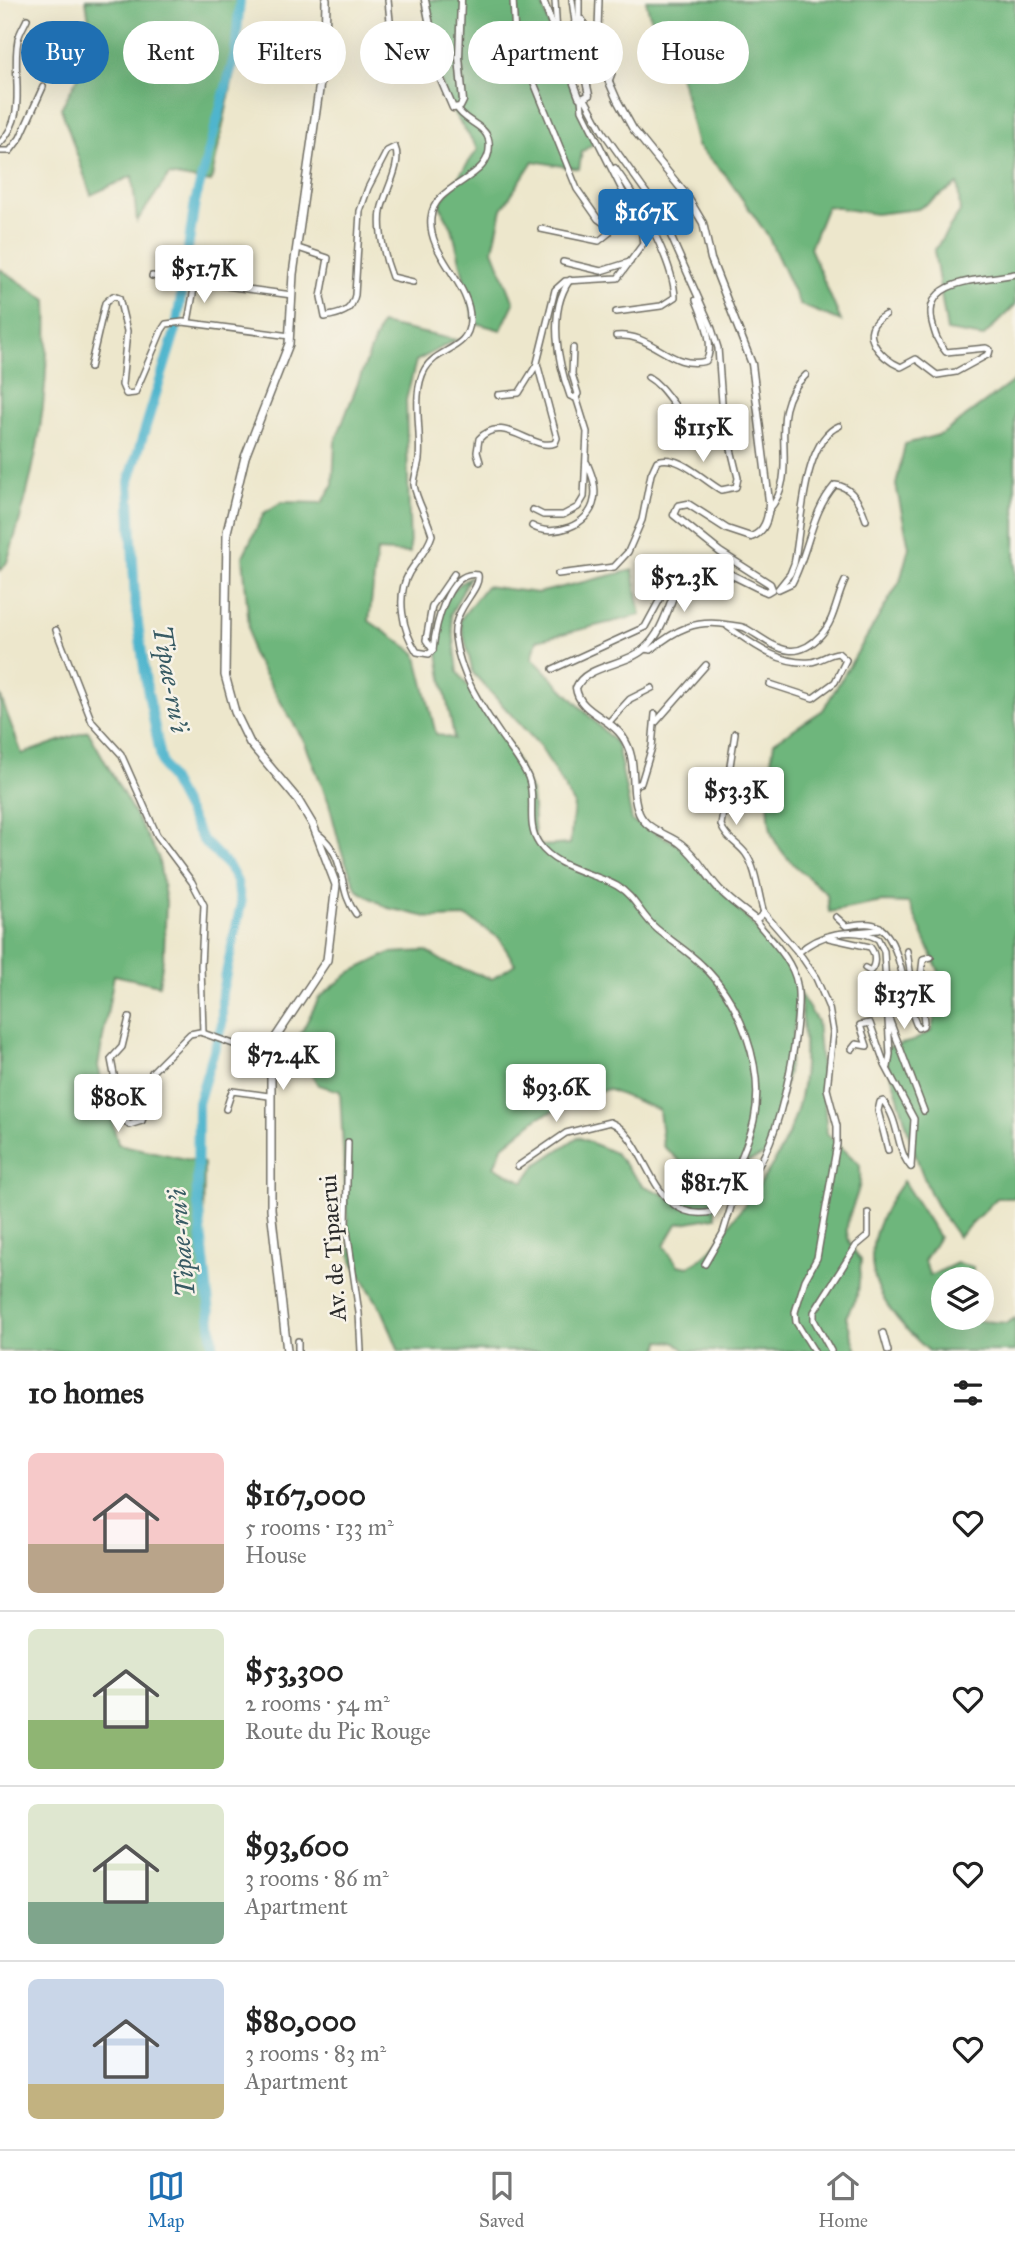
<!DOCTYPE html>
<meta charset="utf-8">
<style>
body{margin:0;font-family:"IM FELL Great Primer",serif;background:#f6f6f6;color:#222;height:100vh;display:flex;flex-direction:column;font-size:26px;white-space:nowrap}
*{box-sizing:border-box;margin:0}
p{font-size:23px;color:#767676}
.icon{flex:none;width:38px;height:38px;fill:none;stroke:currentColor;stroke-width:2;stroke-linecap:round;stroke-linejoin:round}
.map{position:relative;height:1351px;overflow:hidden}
.side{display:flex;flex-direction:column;background:#fff;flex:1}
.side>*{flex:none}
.guide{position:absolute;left:21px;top:21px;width:973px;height:63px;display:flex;gap:14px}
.tools{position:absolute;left:931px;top:1267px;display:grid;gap:14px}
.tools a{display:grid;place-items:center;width:63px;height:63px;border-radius:50%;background:#fff;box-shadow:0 7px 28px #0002;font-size:35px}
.price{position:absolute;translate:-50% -60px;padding:0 16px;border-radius:7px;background:#fff;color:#222;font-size:23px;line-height:46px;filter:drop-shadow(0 2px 4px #0008)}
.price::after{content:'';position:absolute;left:50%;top:42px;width:21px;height:16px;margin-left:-10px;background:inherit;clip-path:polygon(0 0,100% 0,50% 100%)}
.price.on{background:#1f6fb2;color:#fff}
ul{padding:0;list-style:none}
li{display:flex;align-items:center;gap:21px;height:175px;padding:0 28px}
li+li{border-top:2px solid #e0e0e0}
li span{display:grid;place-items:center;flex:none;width:196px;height:140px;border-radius:10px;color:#555}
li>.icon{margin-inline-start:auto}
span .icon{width:84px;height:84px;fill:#fffc;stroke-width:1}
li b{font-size:30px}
h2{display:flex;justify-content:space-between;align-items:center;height:84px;padding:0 28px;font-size:30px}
.pill{padding:0 24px;border-radius:32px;background:#fff;box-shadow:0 7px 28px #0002;font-size:24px;line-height:63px}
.pill.on{background:#1f6fb2;color:#fff}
.dock{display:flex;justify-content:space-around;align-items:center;height:98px;border-top:2px solid #e0e0e0;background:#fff;font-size:19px;color:#767676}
.dock a{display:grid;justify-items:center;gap:4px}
.dock .on{color:#1f6fb2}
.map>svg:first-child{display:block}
.forest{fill:#6eb67b;stroke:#4c7053;stroke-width:2;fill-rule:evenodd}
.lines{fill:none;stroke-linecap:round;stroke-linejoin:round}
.river{stroke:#4fb5cd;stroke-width:10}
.minor-casing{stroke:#6f6d63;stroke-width:8}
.tertiary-casing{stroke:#6f6d63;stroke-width:9}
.secondary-casing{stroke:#6f6d63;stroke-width:10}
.minor{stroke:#fff;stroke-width:5}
.tertiary{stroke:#fff;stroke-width:6}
.secondary{stroke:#fff;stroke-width:7}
.labels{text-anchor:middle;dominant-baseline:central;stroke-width:5;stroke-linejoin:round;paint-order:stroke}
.street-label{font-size:24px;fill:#2b2b2b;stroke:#f7f3e8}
.water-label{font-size:26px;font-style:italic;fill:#385b64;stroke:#f7f3e8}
</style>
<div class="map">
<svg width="1015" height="1351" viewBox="0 0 1015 1351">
<rect width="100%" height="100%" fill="#f7f3e8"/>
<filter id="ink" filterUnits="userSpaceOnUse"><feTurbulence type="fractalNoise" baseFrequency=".0143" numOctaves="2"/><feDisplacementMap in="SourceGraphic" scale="14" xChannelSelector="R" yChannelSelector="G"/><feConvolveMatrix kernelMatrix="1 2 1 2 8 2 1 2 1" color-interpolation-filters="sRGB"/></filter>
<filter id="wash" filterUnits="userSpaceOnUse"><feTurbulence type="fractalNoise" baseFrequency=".00686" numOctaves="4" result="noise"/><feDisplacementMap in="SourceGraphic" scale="28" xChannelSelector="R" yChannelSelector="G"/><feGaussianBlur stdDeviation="1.57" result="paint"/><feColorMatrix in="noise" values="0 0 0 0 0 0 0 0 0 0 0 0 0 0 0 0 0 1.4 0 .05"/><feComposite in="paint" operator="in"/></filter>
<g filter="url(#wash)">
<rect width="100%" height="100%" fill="#ede7cc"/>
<!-- forest -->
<g class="forest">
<path d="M86,0H238L239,49L211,182L169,175L137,221L132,176L91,195L61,108L93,49Z"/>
<path d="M424,0H541L558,54L595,142L582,152L579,169L533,161L502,209L493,250L514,303L501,330L475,323L452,228L439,204L478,149L445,100Z"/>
<path d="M646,0H1015V305L983,337L947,331L934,251L960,212L958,184L918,209L875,214L827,206L810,248L841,321L800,305L768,236L724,173L697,146L682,82L649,13Z"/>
<path d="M0,269L47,300C50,398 37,469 7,562L0,571Z"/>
<path d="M381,324L456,340L416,361L406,400L410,553L377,551L369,621L416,653L436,734L454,739C449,694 422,635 450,594C454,587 464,582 470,576L451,614L458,672L511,749L532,794L535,838L541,846L570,844L574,804L540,746L473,673L460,620L486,586L538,593L633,570L641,615L537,640L532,658L617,744L632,821L678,844L753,925L792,971L798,991L817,1021L827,1134L860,1165C860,1172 861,1181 859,1187C851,1219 835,1229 861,1260L858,1293L846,1317L857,1351H685L676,1342L660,1341L658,1351H399L384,1314L352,1261L346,1207L340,1091L318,1085L295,1045L319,998L351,972L390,953L426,951L446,963L492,979L515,964L499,938L467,917L431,918L388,908L357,890L341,850L329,803L304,741L251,652L243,556L264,513L282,502L322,503L333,485L335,442ZM799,993C815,1088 797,1139 738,1213C717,1240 719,1248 688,1267L678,1265L664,1246L677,1224L716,1217L712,1193L681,1202L642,1185L615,1153L578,1137L536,1165L524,1182L494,1167L502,1147L539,1117L607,1089L659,1110L663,1146L694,1174L748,1185L735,1178L739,1165L767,1154L788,1071Z"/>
<path d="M1015,380V1198H997L958,1237C950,1225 940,1213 934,1200C910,1153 902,1099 882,1049L913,1041L931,1031L944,983L909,903L882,902L829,912L827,894C809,877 786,862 774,839C764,819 770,764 774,742L823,710L900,581L909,547L896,485L905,444L942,434Z"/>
<path d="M0,695L22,754L88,731L158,856L166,902L164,952L159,985L114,975L98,1066L118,1144L204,1163L203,1235L218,1351H0Z"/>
<path d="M903,1181L939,1237L924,1261L930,1276L957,1263L973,1267V1279H943V1318L1007,1323L1015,1318V1351H929C866,1295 852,1252 903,1181Z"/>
</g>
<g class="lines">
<!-- river -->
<path class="river" d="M214,1351L197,1194L198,1103L222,1024V992L241,904L237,882L229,867L202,839L162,763L146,683L135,601L129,481L176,329L195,202L235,54L240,0"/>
</g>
</g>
<g filter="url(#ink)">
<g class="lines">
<defs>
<g id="minor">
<path d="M388,0L394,63"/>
<path d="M513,0L515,36L577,189L598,219L609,227V233L599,241L541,229"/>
<path d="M555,0L557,35"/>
<path d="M572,0L575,22"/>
<path d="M579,0V20"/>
<path d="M599,0L598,29L612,73L609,81"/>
<path d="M457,108C464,122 487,125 489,142C494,181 434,181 431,218C427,255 472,284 470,321C469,350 437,348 425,369C411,393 422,432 419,459C418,467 414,477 414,485C416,499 428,519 432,535C428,549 417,560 409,573C396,596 402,630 417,652L429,654L433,650C435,629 447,568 478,575C481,590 452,609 455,637C459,673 482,708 502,737C511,750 521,762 528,777C537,799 525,824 539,844C555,868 594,873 617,886C635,896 641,916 657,929C671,941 688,951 702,965C740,1001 765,1067 754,1120C750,1139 741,1157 734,1175L738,1184C777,1176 804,1019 797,984C793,961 773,942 759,925L756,920L764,913L802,957L816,978L829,1008L833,1032L827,1089L837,1126V1144L817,1258L805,1280L795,1312L796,1322L814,1351"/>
<path d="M0,143C29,114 11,75 18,40C19,33 24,26 27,19"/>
<path d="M0,151H10L20,138L43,87"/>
<path d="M615,168C637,198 673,259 675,297L661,306L616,312"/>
<path d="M298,248L328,258L321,297L325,317C341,313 351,313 355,295L360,211L368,188L387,151L395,147C403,164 384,193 381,211C378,231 385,259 392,277L413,282"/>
<path d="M563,262L601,271L630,262"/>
<path d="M152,276L292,295"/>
<path d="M570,280C547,311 558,363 570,396L575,398L578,394L572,374L573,348"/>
<path d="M885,315C856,330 879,358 901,367L916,359L937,375L956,372L989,354L990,350L986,348L946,352C937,342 935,334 932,322C922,277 984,281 1015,274"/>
<path d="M188,322L195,283"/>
<path d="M616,336C652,332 671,371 706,361C716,345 702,316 696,300"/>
<path d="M90,368L105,303L113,296L119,298L127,331L122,385L126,394L135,393L162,330L166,324L183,322L290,336"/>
<path d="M648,377C671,390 678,424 706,427L723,416"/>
<path d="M498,395L519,393L537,364"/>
<path d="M480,462L477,452L479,439C503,412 533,452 555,443L557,438L537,363L555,290L565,281L618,278L643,244L641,228L582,110L581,99"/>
<path d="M533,510L543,515H563L578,507L584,497L587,432L576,397"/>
<path d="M769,510C804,469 761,415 806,375"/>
<path d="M532,526C552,538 590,526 594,500C597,487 592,475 587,463"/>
<path d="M558,574L614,567L628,552L642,520L651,474L657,461C678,453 703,480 721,490L736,487L738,478L723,416L718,348L711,326L660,212L603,132L585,99"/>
<path d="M778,589L790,574L794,564C802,528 802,441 839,426"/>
<path d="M779,589L792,583C809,551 811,512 835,485C852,486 861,505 866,520"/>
<path d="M728,627C753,644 779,665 811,662C820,661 828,654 838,653L846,660L835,682L813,698L770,684"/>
<path d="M56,630L92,722L121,754L157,835L192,882L204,905L201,966L203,1033"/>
<path d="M644,649L651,650C676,629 696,619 729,625C734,626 740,626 745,628C771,642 792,667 821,635C835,620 836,599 845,581"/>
<path d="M433,650L426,640L432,606L454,574"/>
<path d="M553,669L645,627L665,590L687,562H693"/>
<path d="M609,722L630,699L652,688"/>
<path d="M656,722L706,665"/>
<path d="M735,733L721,825C726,839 738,843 746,854C757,870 758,895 764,913"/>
<path d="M635,785L641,783L652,747L655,714"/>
<path d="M317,833C349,857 336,888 356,914"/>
<path d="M836,917L846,926C855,925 870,921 879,927C903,942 904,1003 918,1028L923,1026L924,1022L920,984L923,959L931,957"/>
<path d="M854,932L878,930L880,927"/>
<path d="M829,938L870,947C876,954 876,965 870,971L865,968"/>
<path d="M907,951L915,1004L912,1013"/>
<path d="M798,953C818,934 853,926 878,939L884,951L890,1054L888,1067"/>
<path d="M888,1016L924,1111"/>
<path d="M129,1018L122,1047L111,1059L122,1116L129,1125L142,1121L149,1099L152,1072L190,1034L200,1032L236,1045L272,1052"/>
<path d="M852,1049L856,1044L867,1046L860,1025L870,1023L885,1065L914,1119L911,1167"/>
<path d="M226,1109L232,1091L269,1096"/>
<path d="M348,1142L346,1223L359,1313L361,1351"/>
<path d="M888,1150L878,1111L880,1102L883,1101C900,1121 896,1151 911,1167"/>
<path d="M518,1166L566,1133L610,1122C650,1138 649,1225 712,1212L735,1182"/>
<path d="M705,1264L723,1233L738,1184"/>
<path d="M883,1333L888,1351"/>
<path d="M298,1341V1351"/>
<path d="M831,1351L814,1320V1312L856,1246L868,1236V1213"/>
</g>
<g id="tertiary">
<path d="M425,0L441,80L453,108L460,107L463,101L459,57L461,0"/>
<path d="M543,0L579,97L582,99L589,95L574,25L576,21L582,20L617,100L633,129L687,196L703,223L711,259L752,364L769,501C769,516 766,532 751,537L727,529L688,504L678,506L674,515L720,552L770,584L772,589L767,592C749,585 708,559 691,564C669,589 670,626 644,649C625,666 585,665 576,688C579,712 609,717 622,736C640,761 628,787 639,813C646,830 668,834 681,844C698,857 705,874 719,889C730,901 743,910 756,920"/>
</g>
<path id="secondary" d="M287,1351L271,1209V1060L274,1040L327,960L336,885L313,825L298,800L250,743L235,712L225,675L227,532L245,457L289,344L293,274L325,47L326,0"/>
</defs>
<!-- minor casing -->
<use href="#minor" class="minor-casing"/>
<!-- tertiary casing -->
<use href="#tertiary" class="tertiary-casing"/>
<!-- secondary casing -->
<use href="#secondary" class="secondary-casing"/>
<!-- minor -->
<use href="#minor" class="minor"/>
<!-- tertiary -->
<use href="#tertiary" class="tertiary"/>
<!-- secondary -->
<use href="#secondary" class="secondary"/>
</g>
</g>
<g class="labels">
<!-- street labels -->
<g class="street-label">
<text transform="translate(333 1248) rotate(-94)">Av. de Tipaerui</text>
</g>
<!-- water labels -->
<g class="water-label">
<text transform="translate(171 679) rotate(80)">Tipae-ru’i</text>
<text transform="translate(181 1243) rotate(-95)">Tipae-ru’i</text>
</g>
</g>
</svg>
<div class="tools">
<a><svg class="icon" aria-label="layers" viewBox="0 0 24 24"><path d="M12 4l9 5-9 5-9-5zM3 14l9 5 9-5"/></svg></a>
</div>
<b class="price on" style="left:646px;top:249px">$167K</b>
<b class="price" style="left:204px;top:305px">$51.7K</b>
<b class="price" style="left:703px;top:464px">$115K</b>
<b class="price" style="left:684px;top:614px">$52.3K</b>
<b class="price" style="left:736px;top:827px">$53.3K</b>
<b class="price" style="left:904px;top:1031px">$137K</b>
<b class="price" style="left:283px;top:1092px">$72.4K</b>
<b class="price" style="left:556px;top:1124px">$93.6K</b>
<b class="price" style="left:118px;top:1134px">$80K</b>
<b class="price" style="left:714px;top:1219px">$81.7K</b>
<div class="guide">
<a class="pill on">Buy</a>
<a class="pill">Rent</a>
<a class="pill">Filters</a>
<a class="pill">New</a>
<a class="pill">Apartment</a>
<a class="pill">House</a>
</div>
</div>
<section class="side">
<h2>10 homes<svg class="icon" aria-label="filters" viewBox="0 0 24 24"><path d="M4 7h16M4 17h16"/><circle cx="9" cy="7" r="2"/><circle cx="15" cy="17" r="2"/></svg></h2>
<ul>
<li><span style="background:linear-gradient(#f6c9c9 65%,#b9a48a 0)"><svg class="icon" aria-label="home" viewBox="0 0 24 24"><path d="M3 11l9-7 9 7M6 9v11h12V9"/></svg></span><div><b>$167,000</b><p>5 rooms · 133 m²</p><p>House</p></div><svg class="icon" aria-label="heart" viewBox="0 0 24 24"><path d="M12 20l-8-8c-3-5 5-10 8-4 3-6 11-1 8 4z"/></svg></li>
<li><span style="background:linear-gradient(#dfe7d0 65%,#8fb573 0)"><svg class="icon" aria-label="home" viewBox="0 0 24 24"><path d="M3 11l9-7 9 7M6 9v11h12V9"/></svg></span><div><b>$53,300</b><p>2 rooms · 54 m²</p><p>Route du Pic Rouge</p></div><svg class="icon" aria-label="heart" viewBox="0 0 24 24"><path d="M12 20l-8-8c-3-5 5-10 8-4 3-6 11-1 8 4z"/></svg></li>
<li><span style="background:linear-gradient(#dfe7d0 70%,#7fa58c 0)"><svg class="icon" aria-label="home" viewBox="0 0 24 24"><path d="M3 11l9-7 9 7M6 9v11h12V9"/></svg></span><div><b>$93,600</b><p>3 rooms · 86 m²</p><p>Apartment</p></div><svg class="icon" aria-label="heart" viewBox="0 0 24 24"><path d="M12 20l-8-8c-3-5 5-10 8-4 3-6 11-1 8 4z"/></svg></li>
<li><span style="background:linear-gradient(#c9d6e8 75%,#c2b280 0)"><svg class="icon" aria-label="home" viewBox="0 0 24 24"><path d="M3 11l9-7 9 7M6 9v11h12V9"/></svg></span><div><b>$80,000</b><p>3 rooms · 83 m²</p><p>Apartment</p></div><svg class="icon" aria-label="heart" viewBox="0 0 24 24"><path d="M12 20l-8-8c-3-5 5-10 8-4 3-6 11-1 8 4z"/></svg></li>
</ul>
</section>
<nav class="dock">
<a class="on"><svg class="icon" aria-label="map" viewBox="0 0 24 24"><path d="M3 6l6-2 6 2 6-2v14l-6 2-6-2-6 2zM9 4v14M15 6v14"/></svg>Map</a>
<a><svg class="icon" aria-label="saved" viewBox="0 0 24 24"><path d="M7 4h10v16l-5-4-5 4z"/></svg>Saved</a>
<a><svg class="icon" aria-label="home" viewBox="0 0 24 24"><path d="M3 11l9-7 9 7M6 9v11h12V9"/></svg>Home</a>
</nav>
